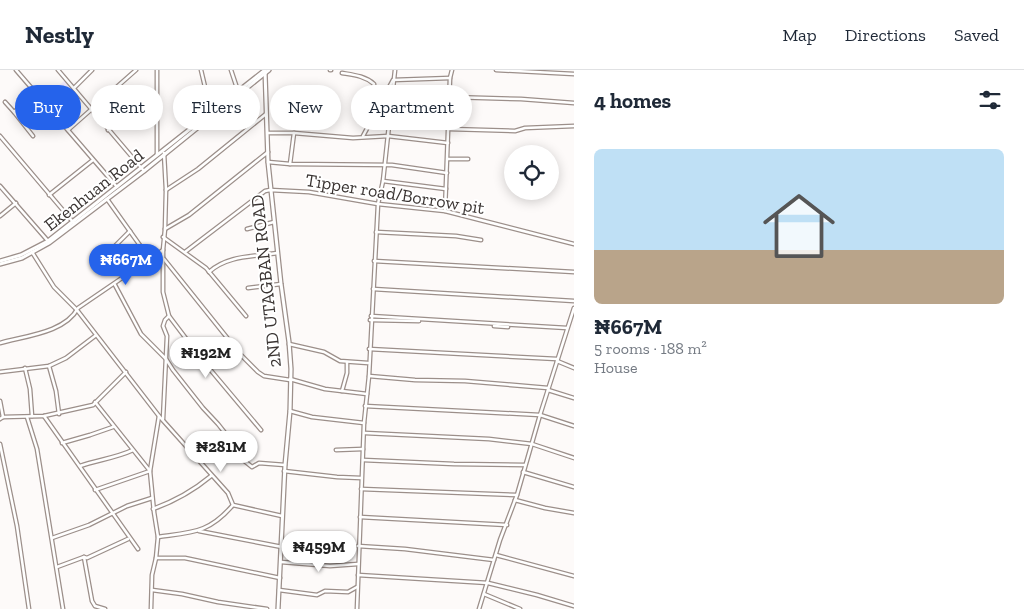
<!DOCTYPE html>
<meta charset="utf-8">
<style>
body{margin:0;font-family:"Zilla Slab",serif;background:#f6f6f7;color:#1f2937;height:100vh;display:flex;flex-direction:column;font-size:19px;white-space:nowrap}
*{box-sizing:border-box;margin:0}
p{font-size:16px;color:#747a83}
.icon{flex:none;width:28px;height:28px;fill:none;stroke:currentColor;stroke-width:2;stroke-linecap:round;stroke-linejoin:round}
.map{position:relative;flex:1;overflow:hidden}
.sheet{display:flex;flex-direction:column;background:#fff;width:450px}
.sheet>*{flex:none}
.banner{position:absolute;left:15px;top:15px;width:475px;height:45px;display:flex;gap:10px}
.controls{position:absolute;left:504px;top:75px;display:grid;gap:10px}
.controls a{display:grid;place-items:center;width:55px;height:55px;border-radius:50%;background:#fff;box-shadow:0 2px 12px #0003;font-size:25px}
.price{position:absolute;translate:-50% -42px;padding:0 11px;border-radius:18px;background:#fff;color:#222;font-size:16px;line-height:32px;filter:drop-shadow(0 1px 2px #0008)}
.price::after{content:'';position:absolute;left:50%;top:30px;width:15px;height:11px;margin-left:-8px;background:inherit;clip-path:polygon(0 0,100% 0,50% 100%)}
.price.current{background:#2563eb;color:#fff}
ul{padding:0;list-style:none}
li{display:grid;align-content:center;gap:10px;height:265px;padding:0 20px}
li span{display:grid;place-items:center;height:155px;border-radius:8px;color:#555}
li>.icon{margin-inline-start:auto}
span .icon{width:90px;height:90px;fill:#fffc;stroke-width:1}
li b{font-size:21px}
h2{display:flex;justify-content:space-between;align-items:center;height:60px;padding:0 20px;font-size:21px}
.tag{padding:0 18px;border-radius:22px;background:#fff;box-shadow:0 2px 12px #0003;font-size:18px;line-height:45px}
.tag.current{background:#2563eb;color:#fff}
header{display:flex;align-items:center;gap:30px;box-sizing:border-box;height:70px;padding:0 25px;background:#fff;border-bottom:1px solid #e0e1e3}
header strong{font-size:24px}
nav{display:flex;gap:28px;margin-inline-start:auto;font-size:18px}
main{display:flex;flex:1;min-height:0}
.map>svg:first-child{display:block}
.medical{fill:#f4edff}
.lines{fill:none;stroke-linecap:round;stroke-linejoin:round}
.minor-casing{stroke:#9c8f8a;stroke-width:5}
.tertiary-casing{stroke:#9c8f8a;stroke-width:5.5}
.secondary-casing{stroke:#9c8f8a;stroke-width:5.5}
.minor{stroke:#fff;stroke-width:2.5}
.tertiary{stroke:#fff;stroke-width:3}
.secondary{stroke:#fff;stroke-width:3}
.labels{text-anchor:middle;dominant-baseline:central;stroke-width:4;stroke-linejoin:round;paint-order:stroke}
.street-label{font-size:18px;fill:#3a3432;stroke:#fff}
</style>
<header>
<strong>Nestly</strong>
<nav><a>Map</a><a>Directions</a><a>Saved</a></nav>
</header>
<main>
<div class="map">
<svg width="574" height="539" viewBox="0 0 574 539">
<rect width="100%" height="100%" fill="#fdfaf9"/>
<!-- medical -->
<path class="medical" d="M65,10L73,19L62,29L54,20Z"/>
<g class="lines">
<defs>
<g id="minor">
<path d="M16,0L117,117"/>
<path d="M58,0L144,101"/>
<path d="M157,0V85"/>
<path d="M201,0L206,21L215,40"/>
<path d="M231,0L238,21"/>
<path d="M330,0H331"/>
<path d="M496,0L574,4"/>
<path d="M342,3C354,5 365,6 374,14V25L379,37"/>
<path d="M74,18L92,0"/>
<path d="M374,25L377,26L386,23"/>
<path d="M450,27L521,29L574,33"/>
<path d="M5,32L14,42L36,24"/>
<path d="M391,39L449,45"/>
<path d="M14,42L33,66"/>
<path d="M449,59L515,61L525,58L574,56"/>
<path d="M68,60L136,0"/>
<path d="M108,60L136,40"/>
<path d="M268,63H294L353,68L388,66L448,73"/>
<path d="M0,66L73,152"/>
<path d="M363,66L393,10L450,8"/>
<path d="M448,89H468"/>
<path d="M268,92L290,94L392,95L447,103"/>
<path d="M290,94L294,63"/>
<path d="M383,111L446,119"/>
<path d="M0,116L48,171"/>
<path d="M166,120L198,99L266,44"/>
<path d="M49,125L93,90"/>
<path d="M107,129L149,188"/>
<path d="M445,141L450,8L452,0"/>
<path d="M0,146L16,133"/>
<path d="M165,159L189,145L268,82"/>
<path d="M247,159L274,152"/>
<path d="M376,162L456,166L481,170"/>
<path d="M163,167L206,198L246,246"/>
<path d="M32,182L54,217L77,240L159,346L228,423L233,435L282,446"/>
<path d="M185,182L265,121L270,120L309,122L378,134L445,141L574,174"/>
<path d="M105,186L130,161"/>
<path d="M164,189L241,285L258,302L264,306L290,310"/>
<path d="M374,191L574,202"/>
<path d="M209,202C228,185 253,187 277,183"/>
<path d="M115,215L141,264L166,289L173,300L203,338L218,354L237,378L242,389L252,397L259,393L285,395"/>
<path d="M248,218L281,214"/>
<path d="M373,219L574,231"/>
<path d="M169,246L203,291L261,360"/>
<path d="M371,246L567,258"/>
<path d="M370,250L419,251"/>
<path d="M494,256L508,257"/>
<path d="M0,273C24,266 65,263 78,238L163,180"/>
<path d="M289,274L324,282L340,291L368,293"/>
<path d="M369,279L557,289"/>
<path d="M557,291L574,298"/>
<path d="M49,296L56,321L59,344"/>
<path d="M25,298L30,319L32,346"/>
<path d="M0,302L49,296L66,288L95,266"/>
<path d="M369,306L415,310L465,311L548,318"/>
<path d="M290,309L325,319L342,321L347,303V292"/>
<path d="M548,320L574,328"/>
<path d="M342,321L367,324"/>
<path d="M0,331L3,347"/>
<path d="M365,336L540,345L574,356"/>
<path d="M290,341L312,347L364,353"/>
<path d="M44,346L138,479"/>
<path d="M27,347L37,379L63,539"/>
<path d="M0,349L3,347L44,346L93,335L126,302"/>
<path d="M163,349L167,266L163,256L165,250L169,246L163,222V180L165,159L166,120L164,83"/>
<path d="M365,363L489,369L532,374L574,388"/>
<path d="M62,373L90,365L113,357"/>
<path d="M0,374L17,456L29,539"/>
<path d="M336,380L363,379"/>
<path d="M363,390L454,394L525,395"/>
<path d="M80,396C97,390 116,388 133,380"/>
<path d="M284,401L337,407L361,408"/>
<path d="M523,402L574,417"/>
<path d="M361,419L517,425"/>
<path d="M95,420L150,401L95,332"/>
<path d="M515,430L545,438L574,443"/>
<path d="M153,439C175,431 193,421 211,406"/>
<path d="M360,447L507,455"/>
<path d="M199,461L282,477"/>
<path d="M158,467C193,462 209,463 233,435"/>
<path d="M52,468L89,455L127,436L152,428"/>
<path d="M358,476L405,479L494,490"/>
<path d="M496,485L574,506"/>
<path d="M84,487L92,531L95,536L105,539"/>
<path d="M156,488H185L280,508"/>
<path d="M281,492L330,496L358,494"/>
<path d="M57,497L84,487L87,488L128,469"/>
<path d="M358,505L488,513L537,525L574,536"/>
<path d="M152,520L182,524L218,532L267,539"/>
<path d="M279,520L317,525L325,521L348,522L357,517"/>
<path d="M484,524L520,539"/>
<path d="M151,539L152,505L156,488L158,467L154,442L150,401L159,346"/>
<path d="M357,539L364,353L369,306L378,134L383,111L395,0"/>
<path d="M479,539L500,470L517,425L540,345L574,238"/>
</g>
<path id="tertiary" d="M265,1L268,92L281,214L289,272L291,299L290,341L285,395L278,539"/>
<g id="secondary">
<path d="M0,191L21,185L48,171L265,0"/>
<path d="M0,194L22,188L49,173L144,101L269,0"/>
</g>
</defs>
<!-- minor casing -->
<use href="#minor" class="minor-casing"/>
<!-- tertiary casing -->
<use href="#tertiary" class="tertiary-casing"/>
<!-- secondary casing -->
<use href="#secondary" class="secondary-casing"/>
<!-- minor -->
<use href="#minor" class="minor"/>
<!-- tertiary -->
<use href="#tertiary" class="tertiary"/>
<!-- secondary -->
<use href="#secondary" class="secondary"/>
</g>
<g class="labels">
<!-- street labels -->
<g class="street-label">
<text transform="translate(94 120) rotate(-38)">Ekenhuan Road</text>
<text transform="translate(395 124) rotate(9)">Tipper road/Borrow pit</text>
<text transform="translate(266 211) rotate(-96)">2ND UTAGBAN ROAD</text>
</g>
</g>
</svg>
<div class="controls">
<a><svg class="icon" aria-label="locate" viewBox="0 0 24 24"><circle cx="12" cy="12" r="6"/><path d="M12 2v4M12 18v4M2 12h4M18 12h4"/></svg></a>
</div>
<b class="price current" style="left:126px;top:216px">₦667M</b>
<b class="price" style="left:206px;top:309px">₦192M</b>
<b class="price" style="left:221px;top:403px">₦281M</b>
<b class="price" style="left:319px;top:503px">₦459M</b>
<div class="banner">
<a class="tag current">Buy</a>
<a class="tag">Rent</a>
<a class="tag">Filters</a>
<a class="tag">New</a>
<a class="tag">Apartment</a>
</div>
</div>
<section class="sheet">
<h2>4 homes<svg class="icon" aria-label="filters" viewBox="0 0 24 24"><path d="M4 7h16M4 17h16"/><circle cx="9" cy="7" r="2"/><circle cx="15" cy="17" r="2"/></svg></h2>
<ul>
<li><span style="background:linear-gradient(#bfe0f5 65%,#b9a48a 0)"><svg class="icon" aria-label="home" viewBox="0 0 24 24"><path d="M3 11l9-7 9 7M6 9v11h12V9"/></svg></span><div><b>₦667M</b><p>5 rooms · 188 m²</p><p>House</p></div></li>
</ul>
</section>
</main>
